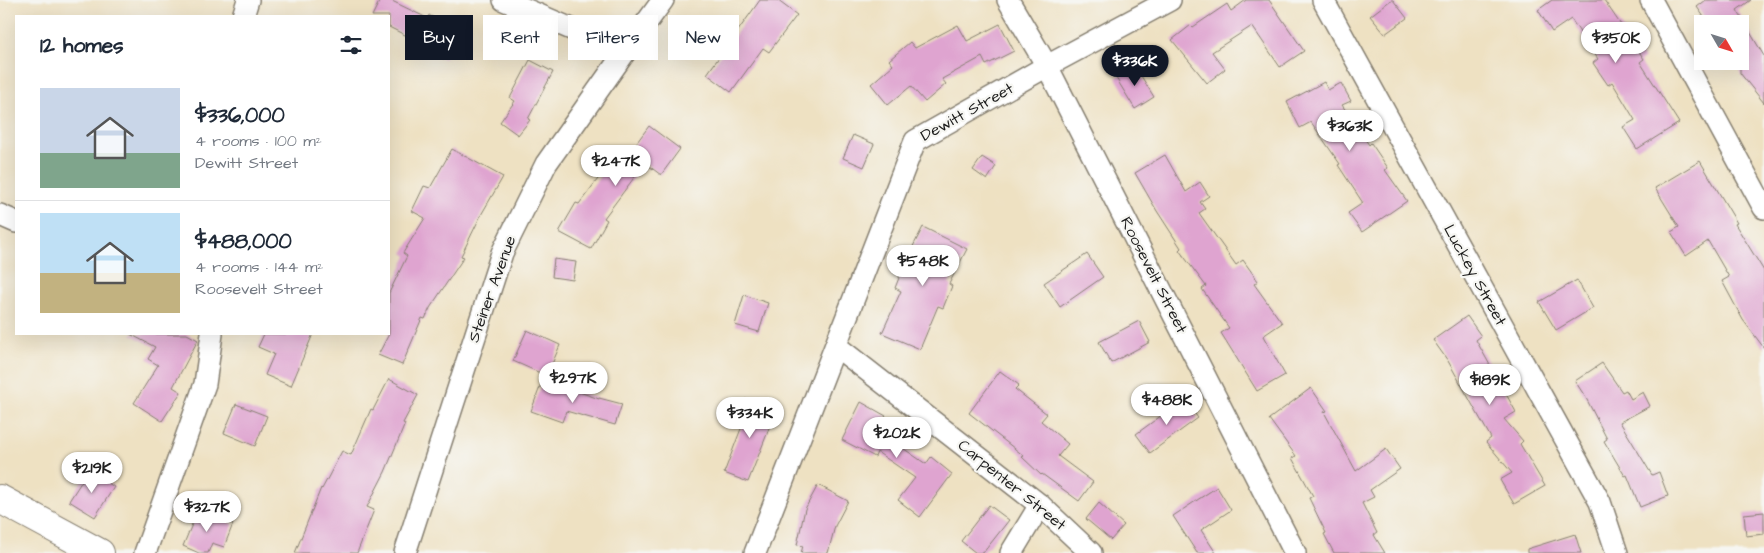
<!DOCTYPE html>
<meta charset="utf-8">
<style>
body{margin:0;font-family:"Architects Daughter",sans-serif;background:#f2f2f3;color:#1f2937;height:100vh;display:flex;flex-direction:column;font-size:19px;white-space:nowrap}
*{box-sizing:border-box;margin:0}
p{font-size:16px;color:#747a83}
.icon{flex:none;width:28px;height:28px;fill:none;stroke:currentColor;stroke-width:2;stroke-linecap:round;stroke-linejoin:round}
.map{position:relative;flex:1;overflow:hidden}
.details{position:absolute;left:15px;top:15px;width:375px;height:320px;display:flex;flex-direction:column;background:#fff;border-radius:0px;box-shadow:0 5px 20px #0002}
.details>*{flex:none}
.top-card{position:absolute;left:405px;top:15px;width:475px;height:45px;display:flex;gap:10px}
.needle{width:32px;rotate:129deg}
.fabs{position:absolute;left:1694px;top:15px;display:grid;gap:10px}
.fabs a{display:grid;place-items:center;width:55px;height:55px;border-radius:0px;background:#fff;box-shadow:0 5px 20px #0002;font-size:25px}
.price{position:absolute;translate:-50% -42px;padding:0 11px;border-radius:18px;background:#fff;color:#222;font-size:16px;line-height:32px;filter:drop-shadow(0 1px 2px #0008)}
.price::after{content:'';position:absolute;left:50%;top:30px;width:15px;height:11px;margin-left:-8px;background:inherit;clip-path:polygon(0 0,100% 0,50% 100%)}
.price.active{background:#111827;color:#fff}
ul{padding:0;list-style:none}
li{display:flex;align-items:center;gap:15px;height:125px;padding:0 25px}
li+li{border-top:1px solid #e0e1e3}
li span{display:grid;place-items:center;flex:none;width:140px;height:100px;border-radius:0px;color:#555}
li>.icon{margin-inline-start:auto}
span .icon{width:60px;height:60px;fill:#fffc;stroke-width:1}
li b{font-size:21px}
h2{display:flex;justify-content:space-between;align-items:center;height:60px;padding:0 25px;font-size:21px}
.pill{padding:0 18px;border-radius:0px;background:#fff;box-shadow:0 5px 20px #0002;font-size:18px;line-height:45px}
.pill.active{background:#111827;color:#fff}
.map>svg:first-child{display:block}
.building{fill:#dfa4d0}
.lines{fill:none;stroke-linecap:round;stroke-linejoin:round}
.minor-casing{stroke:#857e6f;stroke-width:24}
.tertiary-casing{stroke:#857e6f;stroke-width:30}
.minor{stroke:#fff;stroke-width:21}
.tertiary{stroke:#fff;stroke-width:28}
.labels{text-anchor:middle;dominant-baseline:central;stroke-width:4.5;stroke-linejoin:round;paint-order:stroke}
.street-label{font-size:16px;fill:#1c1c1c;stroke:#f6f6f2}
</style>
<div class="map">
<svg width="1764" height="553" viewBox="0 0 1764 553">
<rect width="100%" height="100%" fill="#f6f6f2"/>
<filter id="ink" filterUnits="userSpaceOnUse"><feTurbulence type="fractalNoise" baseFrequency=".02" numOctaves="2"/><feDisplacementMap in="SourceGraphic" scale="10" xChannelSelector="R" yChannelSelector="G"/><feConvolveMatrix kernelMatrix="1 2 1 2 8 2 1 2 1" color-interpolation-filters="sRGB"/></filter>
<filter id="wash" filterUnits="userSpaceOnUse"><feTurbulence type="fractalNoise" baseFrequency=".0096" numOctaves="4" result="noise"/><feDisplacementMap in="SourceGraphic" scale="20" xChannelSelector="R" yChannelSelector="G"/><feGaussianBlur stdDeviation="1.12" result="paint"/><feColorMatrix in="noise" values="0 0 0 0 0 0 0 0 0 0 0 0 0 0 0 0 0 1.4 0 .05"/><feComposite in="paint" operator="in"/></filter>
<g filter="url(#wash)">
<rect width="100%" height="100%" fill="#eee1c2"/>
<g id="blocks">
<!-- building -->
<g class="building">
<path d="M380,0H390L427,18L429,15L459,32L444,59L420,46L421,43L389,27V16H372Z"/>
<path d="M760,0H777L797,15L769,52L763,48L731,92L707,74Z"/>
<path d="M1246,0H1269L1304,51L1280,67L1252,26L1212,52L1225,69L1207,83L1172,40L1191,25L1193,27L1227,4L1231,11Z"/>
<path d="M1391,0H1393L1407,18L1385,34L1370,16Z"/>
<path d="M1552,0H1604L1644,59L1640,62L1679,123L1637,149L1623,127L1635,120L1612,82L1608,85L1593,63L1598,59L1571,19L1552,32L1538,10Z"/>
<path d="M1706,0H1751L1737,10L1764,56V103L1740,73V24H1709L1697,7Z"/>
<path d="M1000,24L1014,51L986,65L982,57L942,79L946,84L925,102L911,86L888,105L871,84L893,65L889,60L910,42L915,48L958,25L967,41Z"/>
<path d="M530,60L553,72L528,119L530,120L518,135L500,122L515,101L510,98Z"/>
<path d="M1135,66L1154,97L1135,109L1116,78Z"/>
<path d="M1324,82L1328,90L1341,83L1351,101L1342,105L1369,145L1371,143L1388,168L1385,170L1407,201L1362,232L1348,213L1363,203L1338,165L1340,164L1311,122L1300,128L1287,102Z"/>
<path d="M649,126L680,149L661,175L645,163L604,218L607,220L591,249L559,232L576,203L579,204L613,159L620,165Z"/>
<path d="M853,135L874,144L864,167L843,158Z"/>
<path d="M452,149L503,177L481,215L461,256L464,257L430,308L425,319L422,318L402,365L378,355L389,334V293L407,256L403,253L425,218L412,211L424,186L430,188Z"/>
<path d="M1165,155L1186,192L1200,182L1209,196L1200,202L1205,209L1199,213L1236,265L1243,260L1258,281L1254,284L1282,323L1263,336L1285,375L1257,391L1221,333L1229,328L1202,289L1206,286L1179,250L1181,248L1157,211L1135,173Z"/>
<path d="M982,157L996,166L987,180L973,170Z"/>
<path d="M1700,161L1737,223L1735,224L1764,271V348L1743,320L1722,281L1729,277L1708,241L1686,256L1671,232L1679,227L1655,188Z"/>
<path d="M923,227L967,249L949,284L952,286L943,308L938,306L920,349L882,333L901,291L895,288L906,260Z"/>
<path d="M1087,254L1103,277L1060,307L1044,283Z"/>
<path d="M554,259L576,262L573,280L552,277Z"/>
<path d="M1577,280L1593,308L1556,330L1539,302Z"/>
<path d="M744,295L768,303L759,332L735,325Z"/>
<path d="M1467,316L1481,336L1476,340L1516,412L1504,419L1523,441L1520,444L1545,486L1514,504L1500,480L1512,473L1486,442L1491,438L1448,361L1433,340Z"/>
<path d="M1139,321L1150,342L1111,363L1099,342Z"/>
<path d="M527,330L560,345L547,376L513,361Z"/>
<path d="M130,334H187L198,340L173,387L181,392L162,421L134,403L158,365L148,359L155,347Z"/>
<path d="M264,334H313L291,386L265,375L274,354L258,347Z"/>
<path d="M1602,363L1622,392L1626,390L1631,399L1643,392L1650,406L1620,422L1652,475L1659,472L1668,496L1640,507L1627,475L1625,476L1604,441L1607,439L1586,398L1575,381Z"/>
<path d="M1000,371L1019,385L1015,389L1047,414L1041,421L1068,444L1058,456L1093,482L1079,501L1042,474L1041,475L1022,457L1024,456L969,413Z"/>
<path d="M389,379L418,395L403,423L405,424L385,472L367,507L374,510L357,553H295L321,488L322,489L342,451L351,455L371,409L373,410Z"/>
<path d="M543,379L599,399V398L622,404L615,425L566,411L562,422L531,411Z"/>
<path d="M1311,388L1327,411L1324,412L1356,471L1386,449L1400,469L1370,490L1374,497L1362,503L1377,533L1374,535L1385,553H1334L1324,534L1326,533L1309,498L1313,496L1292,458L1296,456L1269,419Z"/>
<path d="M745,399L775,408L767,434L748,482L724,473L742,426L737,425Z"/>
<path d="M1184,399L1198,418L1150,453L1136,434Z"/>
<path d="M861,402L886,416L878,431L926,464L931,457L952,474L920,517L898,500L915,478L877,452L875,457L842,440Z"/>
<path d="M236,404L267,416L255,446L224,433Z"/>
<path d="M89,470L114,487L95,517L69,501Z"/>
<path d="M818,485L848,501L835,526L828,553H801L803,546L797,545L805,509Z"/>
<path d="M1217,487L1231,510L1201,530L1216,553H1197L1173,516Z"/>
<path d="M1099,503L1124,525L1111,540L1086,519Z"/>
<path d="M989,505L1009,520L983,553H976L961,541Z"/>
<path d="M198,510L233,524L224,547L212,543L208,553H199L183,546Z"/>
<path d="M1764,512V534L1746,536L1744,514Z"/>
<path d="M1575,534L1581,553H1527V549Z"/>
</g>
</g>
</g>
<g filter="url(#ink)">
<use href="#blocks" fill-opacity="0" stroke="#857e6f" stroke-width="1"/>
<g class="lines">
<defs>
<g id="minor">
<path d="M504,0L625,52"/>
<path d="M1008,0L1047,66L1295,553"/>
<path d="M1323,0L1600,502L1617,553"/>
<path d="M1651,0L1764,208"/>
<path d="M243,16L248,0"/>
<path d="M0,215L16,222"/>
<path d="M836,346L1040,505L1091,553"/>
<path d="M145,553L205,384L212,334"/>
<path d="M405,553L502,253L546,164L625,52L663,0"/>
<path d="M755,553L915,141L1047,66L1170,0"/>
<path d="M1011,553L1040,505"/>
</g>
<path id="tertiary" d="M0,499L100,553"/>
</defs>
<!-- minor casing -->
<use href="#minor" class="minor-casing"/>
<!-- tertiary casing -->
<use href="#tertiary" class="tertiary-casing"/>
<!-- minor -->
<use href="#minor" class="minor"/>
<!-- tertiary -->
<use href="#tertiary" class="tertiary"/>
</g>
</g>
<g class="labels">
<!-- street labels -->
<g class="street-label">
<text transform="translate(967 112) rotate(-29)">Dewitt Street</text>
<text transform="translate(1154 275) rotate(63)">Roosevelt Street</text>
<text transform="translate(1475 275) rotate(61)">Luckey Street</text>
<text transform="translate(492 289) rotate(-70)">Steiner Avenue</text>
<text transform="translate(1012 485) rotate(39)">Carpenter Street</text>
</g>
</g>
</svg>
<div class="fabs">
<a><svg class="needle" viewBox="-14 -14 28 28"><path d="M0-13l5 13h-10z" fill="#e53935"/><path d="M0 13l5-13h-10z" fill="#747a83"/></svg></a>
</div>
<b class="price" style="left:1616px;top:64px">$350K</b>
<b class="price active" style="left:1135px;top:87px">$336K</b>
<b class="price" style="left:1350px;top:152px">$363K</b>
<b class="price" style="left:616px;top:187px">$247K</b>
<b class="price" style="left:923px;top:287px">$548K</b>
<b class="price" style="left:573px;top:404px">$297K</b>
<b class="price" style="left:1490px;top:406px">$189K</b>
<b class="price" style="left:1167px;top:426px">$488K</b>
<b class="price" style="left:750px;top:439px">$334K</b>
<b class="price" style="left:897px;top:459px">$202K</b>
<b class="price" style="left:92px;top:494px">$219K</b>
<b class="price" style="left:207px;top:533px">$327K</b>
<div class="top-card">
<a class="pill active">Buy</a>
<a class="pill">Rent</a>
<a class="pill">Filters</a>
<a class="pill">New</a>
</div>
<section class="details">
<h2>12 homes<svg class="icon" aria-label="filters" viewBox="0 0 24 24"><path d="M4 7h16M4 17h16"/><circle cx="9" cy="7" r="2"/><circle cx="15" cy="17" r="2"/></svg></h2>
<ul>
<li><span style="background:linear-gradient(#c9d6e8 65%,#7fa58c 0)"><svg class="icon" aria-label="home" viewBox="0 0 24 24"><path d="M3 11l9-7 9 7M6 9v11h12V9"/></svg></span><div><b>$336,000</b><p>4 rooms · 100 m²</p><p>Dewitt Street</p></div></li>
<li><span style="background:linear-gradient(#bfe0f5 60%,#c2b280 0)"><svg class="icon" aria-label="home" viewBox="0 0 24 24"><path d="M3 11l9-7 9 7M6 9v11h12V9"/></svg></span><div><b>$488,000</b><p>4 rooms · 144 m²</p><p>Roosevelt Street</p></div></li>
</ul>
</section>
</div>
